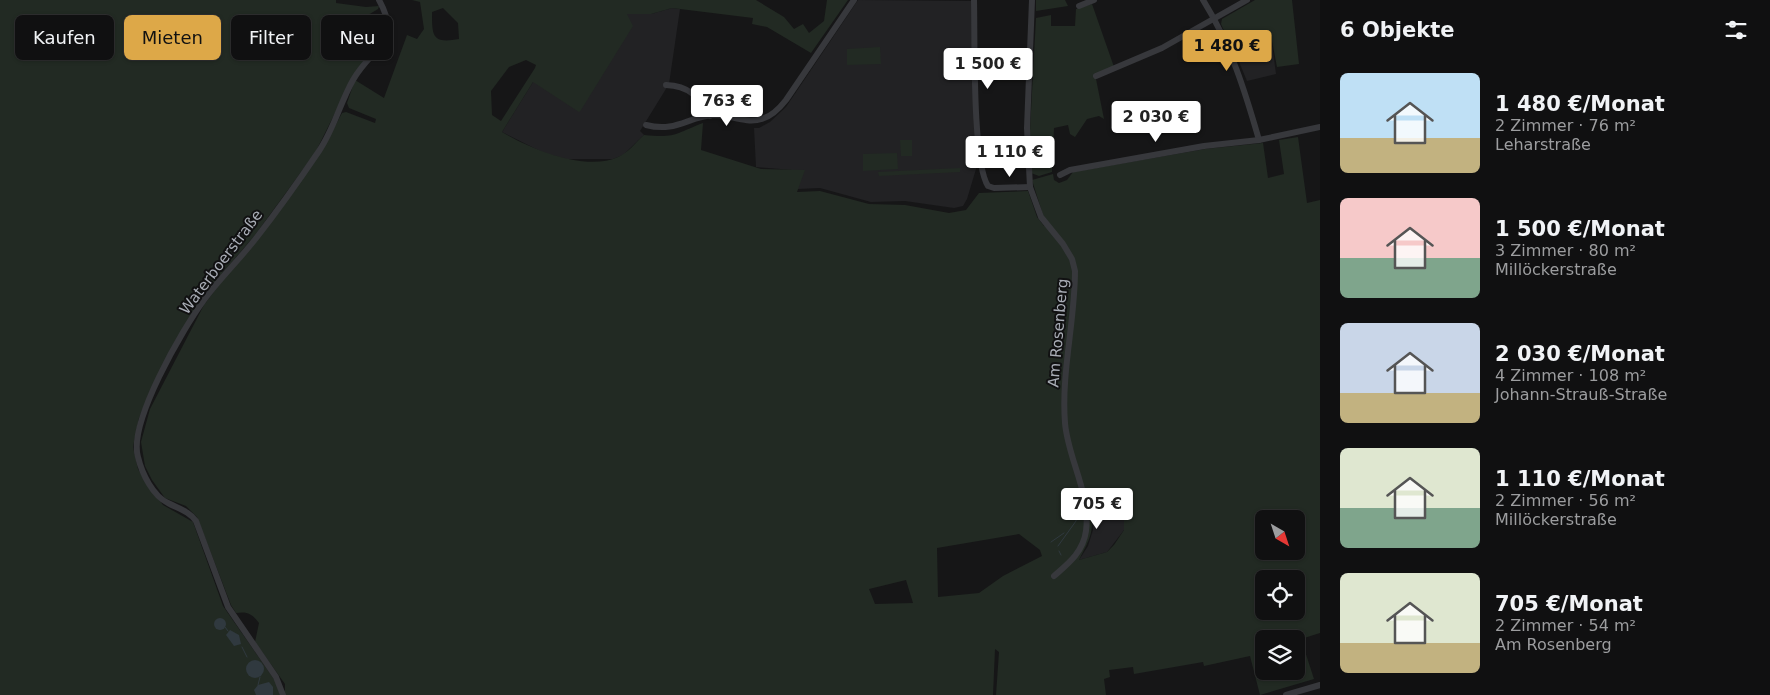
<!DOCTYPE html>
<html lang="de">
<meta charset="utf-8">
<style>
body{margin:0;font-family:"DejaVu Sans",sans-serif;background:#1e1e1f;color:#f1f3f6;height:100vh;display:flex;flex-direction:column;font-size:19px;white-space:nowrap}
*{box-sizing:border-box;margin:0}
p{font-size:16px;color:#9c9d9f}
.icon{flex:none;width:28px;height:28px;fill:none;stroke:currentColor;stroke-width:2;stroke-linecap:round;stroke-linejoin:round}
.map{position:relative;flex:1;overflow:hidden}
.panel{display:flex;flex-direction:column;background:#101011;width:450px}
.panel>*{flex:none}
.top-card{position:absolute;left:15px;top:15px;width:475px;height:45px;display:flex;gap:10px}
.needle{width:32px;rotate:141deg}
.fabs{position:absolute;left:1255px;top:510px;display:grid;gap:10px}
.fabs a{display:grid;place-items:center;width:50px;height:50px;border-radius:8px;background:#101011;box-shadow:0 1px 4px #0004,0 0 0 1px #303031;font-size:25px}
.price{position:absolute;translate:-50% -42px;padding:0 11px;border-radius:5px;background:#fff;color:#222;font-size:16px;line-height:32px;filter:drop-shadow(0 1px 2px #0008)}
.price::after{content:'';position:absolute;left:50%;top:30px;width:15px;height:11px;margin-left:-8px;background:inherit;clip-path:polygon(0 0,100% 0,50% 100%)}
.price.on{background:#dda848;color:#111}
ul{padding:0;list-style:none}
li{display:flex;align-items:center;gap:15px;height:125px;padding:0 20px}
li span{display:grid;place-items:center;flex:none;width:140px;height:100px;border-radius:8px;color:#555}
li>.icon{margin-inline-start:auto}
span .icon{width:60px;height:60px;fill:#fffc;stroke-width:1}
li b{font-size:21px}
h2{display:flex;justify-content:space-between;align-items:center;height:60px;padding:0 20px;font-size:21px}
.tag{padding:0 18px;border-radius:8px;background:#101011;box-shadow:0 1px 4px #0004,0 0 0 1px #303031;font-size:18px;line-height:45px}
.tag.on{background:#dda848;color:#111}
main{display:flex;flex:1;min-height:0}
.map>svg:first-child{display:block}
.built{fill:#222224}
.green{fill:#222a23;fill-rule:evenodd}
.water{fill:#30393f}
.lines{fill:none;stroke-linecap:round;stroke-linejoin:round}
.stream{stroke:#30393f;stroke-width:1}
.minor{stroke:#37383c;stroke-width:6}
.labels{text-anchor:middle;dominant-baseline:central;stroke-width:4;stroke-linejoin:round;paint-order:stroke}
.street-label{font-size:15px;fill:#a9adb6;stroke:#111112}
</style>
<main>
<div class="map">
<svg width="1320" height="695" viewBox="0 0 1320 695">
<rect width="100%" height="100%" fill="#161617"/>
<!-- built -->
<g class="built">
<path d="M584,0L651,14L672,8L680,9L669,84L640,131L644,135L623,155L613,159H566L544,153L502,132Z"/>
<path d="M858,0L972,1L976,169L967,199L963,206L954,208L905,201L871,202L820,188L797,189L804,171L756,167L754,128H759L770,122L786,107Z"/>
<path d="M1271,36L1276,74L1247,81L1237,57Z"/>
<path d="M1090,502H1124V530L1107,552L1079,560L1088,546L1093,530Z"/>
</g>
<!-- green -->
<g class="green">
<path d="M0,0H336V3L366,7L379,6L378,9L368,15L375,28L386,23L385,33L381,40L356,71L315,153L255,235L201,298L152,387L139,418L133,447L138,469L148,486L163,505L193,522L223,606L276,682L280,695H0Z"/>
<path d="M412,0H756L784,17L794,29L803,24L809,33L824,21L827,0H848L811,53L767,27L752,24L753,18L672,8L651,14H627L633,26L581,110L579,112L533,82L502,132C530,149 586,172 618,157C628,153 636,142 644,135C677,138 674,134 703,123L701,150L761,169L805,170L797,192L820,191L869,204L905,205L949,213L966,210L979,193L1028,191L1037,217L1044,226H1050L1043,215L1032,180L1053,174L1054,180L1059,183L1067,180L1073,172L1205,149L1263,143L1268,178L1284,174L1279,140L1298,137L1307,203L1320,200V633L1301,639L1314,679L1260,695L1250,656L1204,666L1203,662L1134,674L1133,667L1109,670L1110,677L1104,679L1106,695H996L999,652L995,649L993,695H285V684L255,642L259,623C252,614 248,611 236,613L231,605L197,517L186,506L165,498L152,480L145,466L141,442L150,409L204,305L329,138L342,113L346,112L375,123L376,119L349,108L347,103L355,80L384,98L407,35L417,39L424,29L420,2ZM443,8L458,23L459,39C432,44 432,36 432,12ZM526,60L536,65L535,68L501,121L492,115L491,91L509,67ZM1091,502H1124V530L1114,545L1107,552L1079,560C1093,533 1093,533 1091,502ZM1264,519H1296V551H1264ZM1019,534L1040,550L1042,556L1003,576L979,593L938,597L937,548ZM1264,579H1296V611H1264ZM906,580L913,603L875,604L869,589ZM1264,639H1296V671H1264Z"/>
<path d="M1036,0H1065L1068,6L1036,11Z"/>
<path d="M1255,0H1292L1299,64L1277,67L1271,36L1233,51L1221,24L1222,19Z"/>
<path d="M1092,4L1114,67L1095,74L1104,119L1099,116L1087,119L1075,137L1070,134L1068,125L1054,128L1052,172L1039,176L1031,173L1030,130L1036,18L1051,15V26H1075L1076,9Z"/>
<path d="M880,47L881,64L847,65V49Z"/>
<path d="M900,140H912V156H901Z"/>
<path d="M897,153L898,169L863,171V154Z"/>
<path d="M960,168V172L879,176L878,172Z"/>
</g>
<!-- water -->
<g class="water">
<circle cx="220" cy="624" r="6"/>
<path d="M230,630L239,635L241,644L234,646L226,635Z"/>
<circle cx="255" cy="669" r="9"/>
<path d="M269,682L273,687V695H256L254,690L258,685Z"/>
</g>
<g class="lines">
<!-- stream -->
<g class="stream">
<path d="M1051,542L1064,533"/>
<path d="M1058,546L1076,521L1077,514"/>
<path d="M1059,551L1061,555"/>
<path d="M225,627L228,631"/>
<path d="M242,647L247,657"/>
<path d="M258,685L260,677"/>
</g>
<!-- minor -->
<g class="minor">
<path d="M974,0C975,36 972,162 988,186L994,188L1030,187"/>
<path d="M1032,0L1027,128L1030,187L1041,217L1063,244L1072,259L1075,271C1075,322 1061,372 1065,423C1068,459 1091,494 1086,531C1083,552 1069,563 1054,576"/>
<path d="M1203,0C1230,43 1245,91 1259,140"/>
<path d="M1079,6L1094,0"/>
<path d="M1096,76L1162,48L1247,0"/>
<path d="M666,85C689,86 698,96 710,116"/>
<path d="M646,125C677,133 688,116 715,115C730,115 746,124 762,119C772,116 779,109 786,100L854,0"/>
<path d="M1060,175L1070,170L1204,146L1259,140L1320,127"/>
<path d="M283,695L276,677L228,607L196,521C189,511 179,509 168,503C153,496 142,474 138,457C128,423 182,330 204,300C220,278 240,259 257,237C278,210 300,179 319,151C334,129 340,103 353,80C372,46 403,43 379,0"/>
<path d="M1286,695L1320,685"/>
</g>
</g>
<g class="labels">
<!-- street labels -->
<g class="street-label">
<text transform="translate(221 262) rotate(-53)">Waterboerstraße</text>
<text transform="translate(1058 333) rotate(-85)">Am Rosenberg</text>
</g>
</g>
</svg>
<div class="fabs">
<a><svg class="needle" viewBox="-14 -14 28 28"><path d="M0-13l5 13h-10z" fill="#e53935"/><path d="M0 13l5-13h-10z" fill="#9c9d9f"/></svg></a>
<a><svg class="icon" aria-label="locate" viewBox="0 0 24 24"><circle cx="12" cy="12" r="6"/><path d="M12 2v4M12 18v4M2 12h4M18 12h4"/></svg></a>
<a><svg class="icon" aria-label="layers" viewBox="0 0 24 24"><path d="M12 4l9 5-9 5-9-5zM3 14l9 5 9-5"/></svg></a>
</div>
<b class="price on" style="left:1227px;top:72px">1 480 €</b>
<b class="price" style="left:988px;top:90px">1 500 €</b>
<b class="price" style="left:727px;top:127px">763 €</b>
<b class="price" style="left:1156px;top:143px">2 030 €</b>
<b class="price" style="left:1010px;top:178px">1 110 €</b>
<b class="price" style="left:1097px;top:530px">705 €</b>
<div class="top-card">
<a class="tag">Kaufen</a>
<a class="tag on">Mieten</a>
<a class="tag">Filter</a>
<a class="tag">Neu</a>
</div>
</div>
<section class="panel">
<h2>6 Objekte<svg class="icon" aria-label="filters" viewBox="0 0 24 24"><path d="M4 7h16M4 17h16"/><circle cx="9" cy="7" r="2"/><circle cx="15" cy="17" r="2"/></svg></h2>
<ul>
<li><span style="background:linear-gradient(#bfe0f5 65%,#c2b280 0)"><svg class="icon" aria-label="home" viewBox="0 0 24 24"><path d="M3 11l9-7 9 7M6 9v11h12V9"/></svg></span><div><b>1 480 €/Monat</b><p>2 Zimmer · 76 m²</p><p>Leharstraße</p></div></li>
<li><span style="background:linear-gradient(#f6c9c9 60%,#7fa58c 0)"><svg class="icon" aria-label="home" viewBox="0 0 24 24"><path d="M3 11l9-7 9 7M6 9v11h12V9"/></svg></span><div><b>1 500 €/Monat</b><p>3 Zimmer · 80 m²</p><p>Millöckerstraße</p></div></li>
<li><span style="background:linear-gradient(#c9d6e8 70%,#c2b280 0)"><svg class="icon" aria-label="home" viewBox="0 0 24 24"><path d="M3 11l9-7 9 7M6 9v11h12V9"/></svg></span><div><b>2 030 €/Monat</b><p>4 Zimmer · 108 m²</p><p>Johann-Strauß-Straße</p></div></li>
<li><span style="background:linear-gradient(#dfe7d0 60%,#7fa58c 0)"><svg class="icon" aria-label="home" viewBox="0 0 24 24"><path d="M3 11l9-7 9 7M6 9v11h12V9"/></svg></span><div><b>1 110 €/Monat</b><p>2 Zimmer · 56 m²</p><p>Millöckerstraße</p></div></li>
<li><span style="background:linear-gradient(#dfe7d0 70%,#c2b280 0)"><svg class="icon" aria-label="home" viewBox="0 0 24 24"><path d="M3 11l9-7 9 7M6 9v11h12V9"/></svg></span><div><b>705 €/Monat</b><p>2 Zimmer · 54 m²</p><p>Am Rosenberg</p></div></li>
</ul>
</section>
</main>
